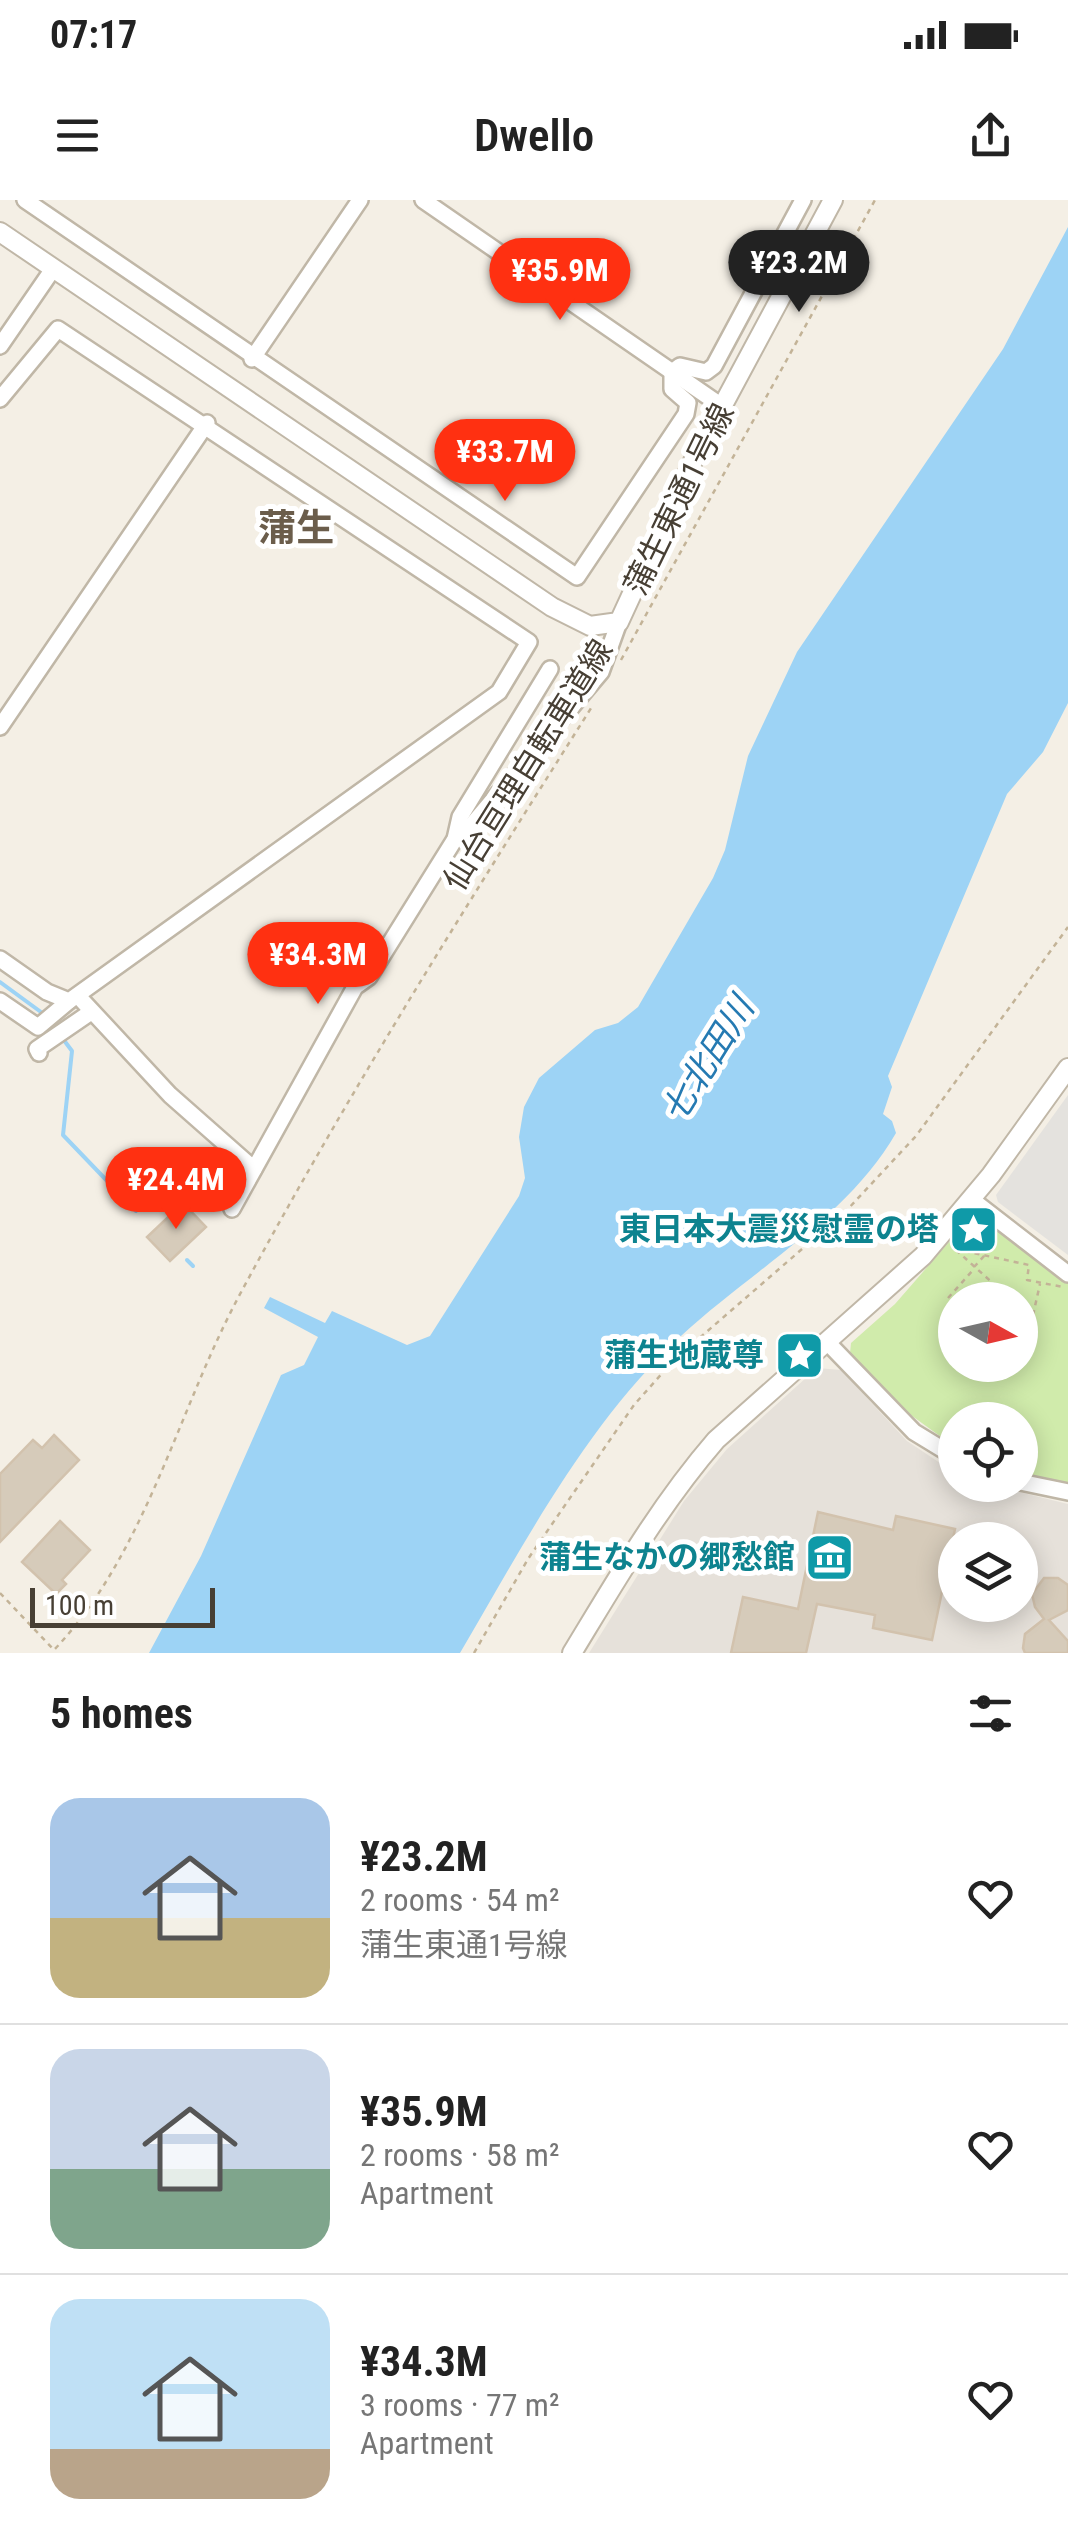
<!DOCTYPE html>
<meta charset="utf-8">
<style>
body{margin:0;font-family:"Roboto Condensed","Noto Sans JP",sans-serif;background:#f6f6f6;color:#222;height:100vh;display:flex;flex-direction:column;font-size:38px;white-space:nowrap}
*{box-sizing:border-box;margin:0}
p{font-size:32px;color:#767676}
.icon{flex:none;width:55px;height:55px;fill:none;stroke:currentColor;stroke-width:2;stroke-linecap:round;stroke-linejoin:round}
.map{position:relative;height:1453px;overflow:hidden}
.sheet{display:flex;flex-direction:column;background:#fff;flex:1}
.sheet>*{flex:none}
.needle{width:65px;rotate:98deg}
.tools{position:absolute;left:938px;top:1082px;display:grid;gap:20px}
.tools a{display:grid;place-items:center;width:100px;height:100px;border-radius:50%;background:#fff;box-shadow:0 5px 25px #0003;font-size:50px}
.scale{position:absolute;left:30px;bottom:25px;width:185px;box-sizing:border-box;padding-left:10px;border:5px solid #473f34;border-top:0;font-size:28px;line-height:35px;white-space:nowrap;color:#473f34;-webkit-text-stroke:8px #fff;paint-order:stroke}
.price{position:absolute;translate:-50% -85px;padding:0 22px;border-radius:35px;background:#ff3011;color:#fff;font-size:32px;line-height:65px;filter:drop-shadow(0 2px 5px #0008)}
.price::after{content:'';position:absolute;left:50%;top:60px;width:30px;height:22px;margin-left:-15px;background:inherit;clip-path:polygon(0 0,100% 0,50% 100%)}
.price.current{background:#222;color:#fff}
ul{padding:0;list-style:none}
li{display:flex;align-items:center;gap:30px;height:250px;padding:0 50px}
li+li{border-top:2px solid #e0e0e0}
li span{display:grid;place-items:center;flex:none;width:280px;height:200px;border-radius:30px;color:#555}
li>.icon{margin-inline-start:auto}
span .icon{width:120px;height:120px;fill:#fffc;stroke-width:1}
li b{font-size:42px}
h2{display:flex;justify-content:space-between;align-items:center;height:120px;padding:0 50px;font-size:42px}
.status{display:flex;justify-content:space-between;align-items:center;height:70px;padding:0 50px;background:#fff;direction:ltr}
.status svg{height:28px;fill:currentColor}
header{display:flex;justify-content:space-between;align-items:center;height:130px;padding:0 50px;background:#fff;font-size:45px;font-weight:600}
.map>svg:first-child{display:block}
.industrial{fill:#e6e1da;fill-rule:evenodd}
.green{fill:#d0ebab;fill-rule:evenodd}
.parking{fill:#e4e2de}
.water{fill:#9dd3f5}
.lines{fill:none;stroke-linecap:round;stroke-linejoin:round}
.stream{stroke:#9dd3f5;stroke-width:4}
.building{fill:#d6cbba;stroke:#d2c2ad;stroke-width:2.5}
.minor-casing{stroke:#c0b7a7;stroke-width:20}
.tertiary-casing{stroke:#c0b7a7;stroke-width:22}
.path{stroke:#c3b397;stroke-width:2.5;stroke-dasharray:5 5;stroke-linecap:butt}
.minor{stroke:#fff;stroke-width:15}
.tertiary{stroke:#fff;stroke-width:18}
.labels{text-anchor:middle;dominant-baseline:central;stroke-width:10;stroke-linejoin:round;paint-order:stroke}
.street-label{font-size:32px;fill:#473f34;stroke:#fff}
.culture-label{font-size:32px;font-weight:bold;fill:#0d838f;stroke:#fff;text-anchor:end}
.water-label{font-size:35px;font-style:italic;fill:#257ab2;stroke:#fff}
.quarter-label{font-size:38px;font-weight:bold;fill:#6b5d4b;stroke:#fff}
</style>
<div class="status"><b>07:17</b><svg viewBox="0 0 49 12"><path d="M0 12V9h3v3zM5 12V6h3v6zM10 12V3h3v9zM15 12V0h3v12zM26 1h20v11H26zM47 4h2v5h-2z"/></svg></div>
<header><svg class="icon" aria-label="menu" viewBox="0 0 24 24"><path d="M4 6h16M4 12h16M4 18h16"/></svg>Dwello<svg class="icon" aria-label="share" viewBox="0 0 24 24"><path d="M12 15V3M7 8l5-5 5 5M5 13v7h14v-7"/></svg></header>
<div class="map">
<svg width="1068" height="1453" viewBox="0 0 1068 1453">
<rect width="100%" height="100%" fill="#f4efe5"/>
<!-- industrial -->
<path class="industrial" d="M817,1168L841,1170L907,1241L955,1273V1285H990L1068,1304V1453H589L684,1301L727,1249ZM955,1340H1020V1405H955Z"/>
<!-- green -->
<path class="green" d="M981,1017L1068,1082V1284L1020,1273V1220H955V1247L897,1205L850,1153L851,1143L895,1104L970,1018ZM955,1100H1020V1165H955Z"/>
<!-- parking -->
<path class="parking" d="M1068,895V1055L998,1002L996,995Z"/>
<!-- water -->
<path class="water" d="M1068,27V503L1043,552L1007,594L888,876L892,887L883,914L892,921L896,933C848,1017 751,1071 681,1136C587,1223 524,1344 460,1453H149L201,1356L281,1175L304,1165L318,1137L264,1108L270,1097L325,1123L332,1111L407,1145L430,1136L519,996L525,978L519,937L524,907L539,878L595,830L618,823L638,807L713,678L725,650L748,556L797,452L1003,149Z"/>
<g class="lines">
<!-- stream -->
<g class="stream">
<path d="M0,782L45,815"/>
<path d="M63,839L72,851L63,935L136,1011"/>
<path d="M187,1060L193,1066"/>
</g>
</g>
<!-- building -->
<g class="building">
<path d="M183,1003L206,1027L170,1061L147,1037Z"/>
<path d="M54,1235L79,1260L0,1342V1274L33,1240L42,1248Z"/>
<path d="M818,1312L893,1330L896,1316L955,1329L932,1440L873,1428L875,1415L817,1404L806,1453H731L743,1397L798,1409Z"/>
<path d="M60,1321L90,1350L62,1380L66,1384L56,1394L22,1362Z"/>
<path d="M1044,1378H1058L1068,1385V1410L1049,1420L1068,1441V1453H1025L1023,1448L1025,1434L1044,1419L1035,1407L1032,1394Z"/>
</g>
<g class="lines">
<defs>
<g id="minor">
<path d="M25,0L577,377L686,214L688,203L672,189V172L680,166L706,172L714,166L803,0"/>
<path d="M423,0L723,207"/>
<path d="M0,146L53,69"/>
<path d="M252,159L360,0"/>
<path d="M0,199L58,129L529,442L499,492L69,801L47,792L0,759"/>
<path d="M0,527L207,223"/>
<path d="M455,639L465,633L601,472L619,422"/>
<path d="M78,796L170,895L254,969"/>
<path d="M0,801L38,827L69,801"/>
<path d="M39,853L37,849L91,812"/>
<path d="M971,999L1068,1074"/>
<path d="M232,1009L355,787L369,777L455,639L460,617L550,469"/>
<path d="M829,1144L914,1232L955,1257"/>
<path d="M1020,1282L1068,1292"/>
</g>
<g id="tertiary">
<path d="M0,32L552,407L590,426L619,422L694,259L833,0"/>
<path d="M572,1453C617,1379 659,1306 716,1240L923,1056L991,975L1068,868"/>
</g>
</defs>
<!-- minor casing -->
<use href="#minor" class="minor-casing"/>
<!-- tertiary casing -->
<use href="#tertiary" class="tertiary-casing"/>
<!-- path -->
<g class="path">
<path d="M621,460L875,0"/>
<path d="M956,1048L983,1025"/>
<path d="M955,1049L1029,1065L1027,1080L1063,1087"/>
<path d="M956,1050L996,1086"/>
<path d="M974,1067L985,1055L990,1034"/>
<path d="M948,1098L974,1069"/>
<path d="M1033,1115L1040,1084"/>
<path d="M0,1393L54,1450C146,1353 177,1212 239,1096C348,893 470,700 593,505"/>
<path d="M474,1453L528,1359L634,1205L673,1161L847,1010L916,936L1068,727"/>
</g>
<!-- minor -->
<use href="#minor" class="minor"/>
<!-- tertiary -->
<use href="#tertiary" class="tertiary"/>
</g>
<!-- icons -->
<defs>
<symbol id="sight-square" viewBox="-11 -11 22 22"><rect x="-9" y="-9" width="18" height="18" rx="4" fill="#0f9aa8" stroke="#fff"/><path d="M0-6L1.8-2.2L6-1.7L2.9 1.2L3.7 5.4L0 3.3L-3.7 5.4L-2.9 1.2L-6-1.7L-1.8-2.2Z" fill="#fff"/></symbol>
<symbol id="museum-square" viewBox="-11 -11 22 22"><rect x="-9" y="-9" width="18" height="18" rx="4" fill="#0f9aa8" stroke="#fff"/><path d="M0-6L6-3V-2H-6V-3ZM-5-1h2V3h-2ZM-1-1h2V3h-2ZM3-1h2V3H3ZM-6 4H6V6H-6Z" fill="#fff"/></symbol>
</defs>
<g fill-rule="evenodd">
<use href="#sight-square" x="946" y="1002" width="55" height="55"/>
<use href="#sight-square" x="772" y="1128" width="55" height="55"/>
<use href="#museum-square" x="802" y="1330" width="55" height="55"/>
</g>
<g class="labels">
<!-- street labels -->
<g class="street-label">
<text transform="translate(679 299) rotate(-64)">蒲生東通1号線</text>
<text transform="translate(528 565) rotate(-58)">仙台亘理自転車道線</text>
</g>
<!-- culture labels -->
<g class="culture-label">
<text x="939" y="1029">東日本大震災慰霊の塔</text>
<text x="764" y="1155">蒲生地蔵尊</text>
<text x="795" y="1357">蒲生なかの郷愁館</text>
</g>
<!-- water labels -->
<g class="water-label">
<text transform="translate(708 860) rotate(-58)">七北田川</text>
</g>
<!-- quarter labels -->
<g class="quarter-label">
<text x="296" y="328">蒲生</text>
</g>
</g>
</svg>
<div class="tools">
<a><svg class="needle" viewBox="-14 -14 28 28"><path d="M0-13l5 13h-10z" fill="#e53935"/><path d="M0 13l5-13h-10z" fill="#767676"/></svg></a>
<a><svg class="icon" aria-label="locate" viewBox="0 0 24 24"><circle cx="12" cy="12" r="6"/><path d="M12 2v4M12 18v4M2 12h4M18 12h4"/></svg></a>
<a><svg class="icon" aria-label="layers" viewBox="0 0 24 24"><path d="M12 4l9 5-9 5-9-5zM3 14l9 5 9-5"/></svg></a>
</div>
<div class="scale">100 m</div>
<b class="price current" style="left:799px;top:115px">¥23.2M</b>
<b class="price" style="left:560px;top:123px">¥35.9M</b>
<b class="price" style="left:505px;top:304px">¥33.7M</b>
<b class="price" style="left:318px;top:807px">¥34.3M</b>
<b class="price" style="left:176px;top:1032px">¥24.4M</b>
</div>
<section class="sheet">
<h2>5 homes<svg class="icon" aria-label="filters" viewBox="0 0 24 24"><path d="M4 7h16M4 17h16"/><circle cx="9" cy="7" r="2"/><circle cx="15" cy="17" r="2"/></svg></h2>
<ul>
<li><span style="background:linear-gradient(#a9c7e8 60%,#c2b280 0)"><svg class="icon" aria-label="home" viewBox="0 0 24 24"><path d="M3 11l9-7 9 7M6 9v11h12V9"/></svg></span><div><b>¥23.2M</b><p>2 rooms · 54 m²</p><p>蒲生東通1号線</p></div><svg class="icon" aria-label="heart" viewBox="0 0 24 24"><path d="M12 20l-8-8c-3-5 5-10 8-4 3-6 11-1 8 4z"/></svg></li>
<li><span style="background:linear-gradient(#c9d6e8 60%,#7fa58c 0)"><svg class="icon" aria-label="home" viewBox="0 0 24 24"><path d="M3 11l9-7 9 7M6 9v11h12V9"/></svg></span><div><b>¥35.9M</b><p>2 rooms · 58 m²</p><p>Apartment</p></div><svg class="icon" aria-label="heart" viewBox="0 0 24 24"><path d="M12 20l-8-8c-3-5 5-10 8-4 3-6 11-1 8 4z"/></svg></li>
<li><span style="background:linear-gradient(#bfe0f5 75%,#b9a48a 0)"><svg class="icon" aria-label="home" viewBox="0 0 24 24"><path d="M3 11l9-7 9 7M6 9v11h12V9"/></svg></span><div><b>¥34.3M</b><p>3 rooms · 77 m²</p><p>Apartment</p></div><svg class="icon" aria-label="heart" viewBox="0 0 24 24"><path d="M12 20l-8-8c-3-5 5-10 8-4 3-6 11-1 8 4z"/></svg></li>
</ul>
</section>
